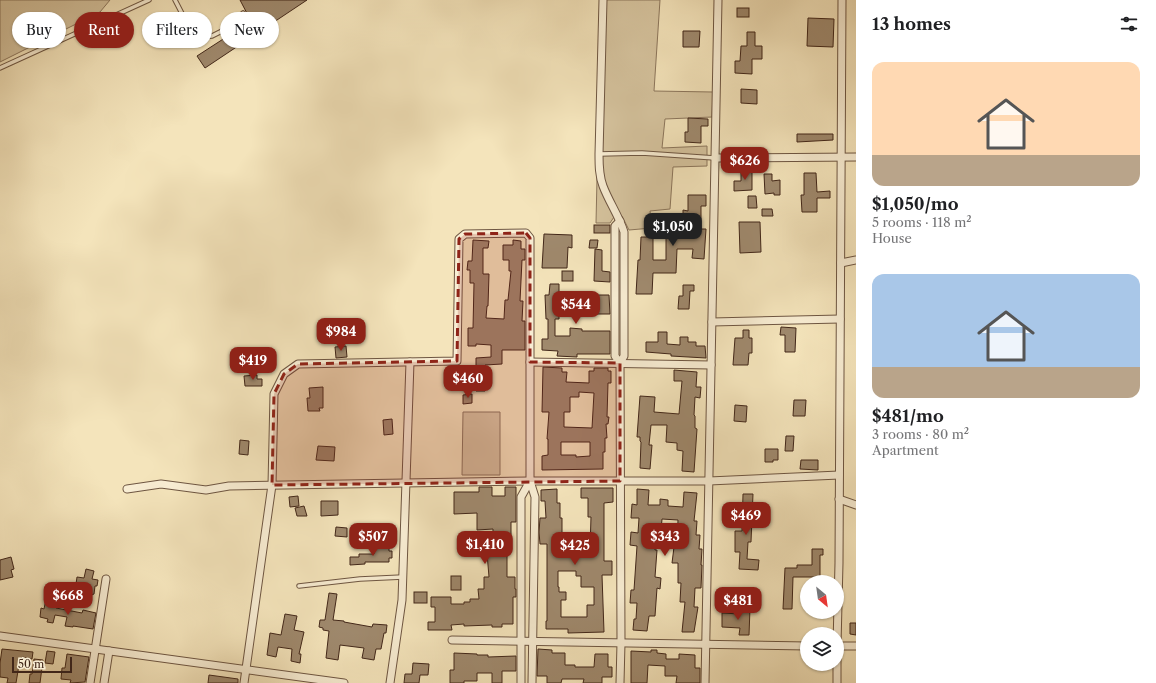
<!DOCTYPE html>
<meta charset="utf-8">
<style>
body{margin:0;font-family:"Libre Caslon Text",serif;background:#f2f2f2;color:#202124;height:100vh;display:flex;flex-direction:column;font-size:15px;white-space:nowrap}
*{box-sizing:border-box;margin:0}
p{font-size:13px;color:#757577}
.icon{flex:none;width:22px;height:22px;fill:none;stroke:currentColor;stroke-width:2;stroke-linecap:round;stroke-linejoin:round}
.map{position:relative;flex:1;overflow:hidden}
.side{display:flex;flex-direction:column;background:#fff;width:300px}
.side>*{flex:none}
.top-card{position:absolute;left:12px;top:12px;width:380px;height:36px;display:flex;gap:8px}
.needle{width:26px;rotate:151deg}
.controls{position:absolute;left:800px;top:575px;display:grid;gap:8px}
.controls a{display:grid;place-items:center;width:44px;height:44px;border-radius:50%;background:#fff;box-shadow:0 1px 3px #0004;font-size:20px}
.scale{position:absolute;left:12px;bottom:10px;width:60px;box-sizing:border-box;padding-left:4px;border:2px solid #422719;border-top:0;font-size:11px;line-height:14px;white-space:nowrap;color:#422719;-webkit-text-stroke:3px #f8edd3;paint-order:stroke}
.price{position:absolute;translate:-50% -34px;padding:0 9px;border-radius:8px;background:#8f2418;color:#fff;font-size:13px;line-height:26px;filter:drop-shadow(0 1px 2px #0008)}
.price::after{content:'';position:absolute;left:50%;top:24px;width:12px;height:9px;margin-left:-6px;background:inherit;clip-path:polygon(0 0,100% 0,50% 100%)}
.price.active{background:#222;color:#fff}
ul{padding:0;list-style:none}
li{display:grid;align-content:center;gap:8px;height:212px;padding:0 16px}
li span{display:grid;place-items:center;height:124px;border-radius:12px;color:#555}
li>.icon{margin-inline-start:auto}
span .icon{width:72px;height:72px;fill:#fffc;stroke-width:1}
li b{font-size:17px}
h2{display:flex;justify-content:space-between;align-items:center;height:48px;padding:0 16px;font-size:17px}
.chip{padding:0 14px;border-radius:18px;background:#fff;box-shadow:0 1px 3px #0004;font-size:14px;line-height:36px}
.chip.active{background:#8f2418;color:#fff}
main{display:flex;flex:1;min-height:0}
.map>svg:first-child{display:block}
.green{fill:#d6c49f;stroke:#8c765c}
.building{fill:#9f896d;stroke:#422719;fill-rule:evenodd}
.lines{fill:none;stroke-linecap:round;stroke-linejoin:round}
.lane-casing{stroke:#6e5642;stroke-width:5.5}
.street-casing{stroke:#6e5642;stroke-width:9}
.lane{stroke:#f8edd3;stroke-width:3.5}
.street{stroke:#f8edd3;stroke-width:7}
.marked{fill:#8f2418;fill-opacity:0.2;stroke:#8f2418;stroke-width:3;stroke-dasharray:8 5;stroke-linejoin:round}
</style>
<main>
<div class="map">
<svg width="856" height="683" viewBox="0 0 856 683">
<rect width="100%" height="100%" fill="#f4e4bb"/>
<filter id="stains"><feTurbulence type="fractalNoise" baseFrequency=".005" numOctaves="4"/><feColorMatrix values="0 0 0 0 .2 0 0 0 0 .09 0 0 0 0 .02 0 0 0 .5 -.17"/></filter>
<radialGradient id="worn" r=".72"><stop offset=".6" stop-color="#630" stop-opacity="0"/><stop offset="1" stop-color="#630" stop-opacity=".3"/></radialGradient>
<!-- green -->
<g class="green">
<path d="M0,0H110L100,12L0,62Z"/>
<path d="M601,0H660L654,91L713,92L712,117L665,119L662,148L707,146V166L673,167L670,209L650,211L652,228L629,230L622,216L614,217L610,223H596Z"/>
<path d="M463,412H500V475H462Z"/>
</g>
<!-- building -->
<g class="building">
<path d="M240,0H307L205,68L197,56L251,21Z"/>
<rect x="737" y="8" width="12" height="9"/>
<path d="M808,18L834,19L833,47L807,46Z"/>
<path d="M683,31H700L699,47H683Z"/>
<path d="M747,32H755V46H762V59H752V74L735,73V61H740L741,46H747Z"/>
<path d="M741,89L757,90V104L741,103Z"/>
<path d="M688,118L708,119V126H701V143L685,142V132H688Z"/>
<path d="M797,134H833V140L797,142Z"/>
<path d="M752,168V190L734,191V181H741V169Z"/>
<path d="M804,173H816L817,192L830,191V198H817V212H802L801,195H804Z"/>
<path d="M764,174H772V181L780,180V195H774V193L765,194Z"/>
<path d="M688,195H706V206H701V229H706L704,259L692,258L693,249H677L676,273H653L652,294H636L638,260H640L641,237H653V260H666V236L687,237L688,224H686V222H683V210L688,211Z"/>
<path d="M748,196H756L757,208H748Z"/>
<path d="M762,209H772L773,216H762Z"/>
<path d="M739,222H760L761,252L740,253Z"/>
<rect x="594" y="225" width="16" height="8"/>
<path d="M544,234L572,235V248L568,247L567,268H542Z"/>
<path d="M473,240L489,241L488,248H483V274H489L488,306H487L486,318L504,319L505,300H508L511,271H509V260H503V245H513V240L521,241V249H525V260H522L520,301H523L522,321H525V350H502V364L485,365V391H476V358L491,357V345L476,344V346H468V328H473L474,283H470V270H467L468,261H472Z"/>
<path d="M590,240H598L597,248H589Z"/>
<path d="M595,249L602,250V271L610,272V282L594,281Z"/>
<rect x="562" y="271" width="11" height="10"/>
<path d="M550,284H559V295H609L610,314H578L579,307L559,306V319H555V336H570V328L582,329V331H610V354H577V357L557,356L558,351L542,350V339H548V319H546L545,295H549Z"/>
<path d="M683,285H694V291H690L689,309H678L679,296H683Z"/>
<path d="M781,327L796,328L795,352H785V335H780Z"/>
<path d="M743,330H749V338H752V353H749L748,365H733L735,338H743Z"/>
<path d="M658,332H667V344L680,345V337H688V342H696V346H705L706,358L671,356V354L646,352V342H658Z"/>
<path d="M346,346L347,357L336,358L335,347Z"/>
<path d="M543,367L562,368V372H567L566,382L589,383V371H594V368H608V371H611V383H608L607,417H609L608,424H606L607,438H605V452H603V469L542,470V456L548,455V439H547L549,412H542ZM579,392L594,393L592,428L564,427V412H570V397H579ZM561,442H590V456L576,457V455H561Z"/>
<path d="M674,370L697,372L696,387H701L700,398L695,397L694,415L695,416V428L697,429L694,472L682,471L683,451L677,450V443L666,442L667,425H651L649,445H652L650,469L640,468L641,442L640,441V437H637L640,396L655,397L654,412L679,414L682,381H674Z"/>
<path d="M257,375V379H262V386H245L244,376Z"/>
<path d="M323,387V408H319L320,411H308L307,398H310L309,388Z"/>
<path d="M472,394V403L463,404V395Z"/>
<path d="M794,400H806L805,416H793Z"/>
<path d="M735,405L747,406L746,422L734,421Z"/>
<path d="M392,419L393,434L384,435L383,420Z"/>
<path d="M786,436H794L793,451H785Z"/>
<path d="M240,440L249,441L248,455L239,454Z"/>
<path d="M318,446L335,447L334,461L316,460Z"/>
<path d="M765,449H778V460H773V462H765Z"/>
<path d="M801,460H818V470L800,469Z"/>
<path d="M479,487H492V496H505V487H516V522H511V539H509V552H507V577H515V589H516V597H513V624H502V627H492V625L464,626V624L451,625L452,630H428V622H435V607H431V597H451V604H464V602H470V599H479L478,589H484V577H489L487,553H493V529L477,530V513L454,514V492H479Z"/>
<path d="M581,488H613V502L604,503V561H612V575H602L604,632L568,633V629H546V621H547V544H540L539,532L540,518H546L545,501H541V490L557,489V503H560V518H562V533H568V546H576V550H590L591,517H588V498H581ZM558,571H576V576H581V587H594V605H587V617H561V600H566V592H559V587H558Z"/>
<path d="M637,489L649,490L648,505H660V499L668,500V506L683,507L684,492L697,493L694,521H697L696,535H700L699,549H702L701,565H702L701,588H695L694,607H698L694,632H682L685,602H680L681,583H678V563H672L674,547H677L678,520L662,519L661,531H656L655,550H657L655,577L661,578L660,589L657,588L655,616H649L647,631L633,630L634,619H636L637,603H630L631,590H634L637,546L630,545L631,532L638,533L639,518H631L632,504L637,505Z"/>
<path d="M743,494H753L751,542H748L747,559L759,560L758,570L739,569L740,552H735V531H742Z"/>
<path d="M298,496L299,506L290,507L289,497Z"/>
<path d="M321,501H338V515L321,516Z"/>
<path d="M304,506L307,516H297L295,508Z"/>
<path d="M336,527L347,528V537L335,536Z"/>
<path d="M374,548H389V551H392V558H389V562H365V564L350,565V557H359V554H374Z"/>
<path d="M812,549H823V555H820V577H793L792,609H783L785,568H797V565H812Z"/>
<path d="M11,557L14,569L11,570L13,577L0,580V560Z"/>
<path d="M86,569L94,571L92,579L98,580L97,586H95L94,594L87,597L75,591L77,577L84,578Z"/>
<rect x="451" y="576" width="10" height="14"/>
<rect x="414" y="592" width="13" height="11"/>
<path d="M329,593L337,594L333,620L344,621V622L372,627L373,624L387,625L386,633H384L381,649H376L374,660L362,658L364,648L340,645L338,660L326,658L329,631L323,630V628L319,627L320,620H325Z"/>
<path d="M46,599L57,601L56,608L82,613L83,610L96,613L93,629L73,626V627L65,626L67,617L55,615L53,623L47,622L48,619L40,617L41,608L44,609Z"/>
<path d="M744,607L750,608L749,635H739L740,628L722,627V613L740,614V610H744Z"/>
<path d="M285,614L297,616L294,630L304,632L299,654H301L300,663L291,661L292,649L278,647L276,657L267,655L270,633L281,635Z"/>
<path d="M850,623H856V635L850,634Z"/>
<path d="M2,649L33,652L32,659L22,657L21,665H19L16,683H7L8,678L0,677V663Z"/>
<path d="M538,649L552,650V653H565V665H575V667H594L595,654H608V667H612V677H602V683H583L584,679H562L561,683H547V676H537Z"/>
<path d="M651,650H657V653L666,654V659H679V654L695,655V668H700V683H676L677,676H665V666L648,665L647,683H631V651L651,652Z"/>
<path d="M47,651L55,652L53,664L45,663Z"/>
<path d="M454,653L477,654V655H488V657L516,656V671H502V683H492V673H477V681H464V683H450V670H454Z"/>
<path d="M67,654L89,657L85,682L70,683L71,680L61,679L62,668H65Z"/>
<path d="M34,659L43,660L40,683H29L30,674H32Z"/>
<path d="M413,663L429,664L428,675H420L419,683H404L405,674H412Z"/>
<path d="M209,675L238,679V683H208Z"/>
</g>
<g class="lines">
<defs>
<g id="lane">
<path d="M175,0L191,31L199,37L212,36L222,31L243,13"/>
<path d="M0,68L149,0"/>
<path d="M599,154L642,153L715,158"/>
<path d="M299,586L360,579L403,577"/>
</g>
<g id="street">
<path d="M603,0L599,154C599,165 599,176 603,186C609,202 619,216 624,232V356L620,363"/>
<path d="M715,158L856,157"/>
<path d="M841,263L856,260"/>
<path d="M712,322L840,319"/>
<path d="M530,362L711,365"/>
<path d="M127,489L161,484L206,490L229,486L530,481H709L839,475"/>
<path d="M839,499L856,505"/>
<path d="M0,636L344,683"/>
<path d="M452,640L807,646"/>
<path d="M837,645L839,563L842,0"/>
<path d="M837,646H856"/>
<path d="M837,650V683"/>
<path d="M90,683L106,579"/>
<path d="M104,683L109,651"/>
<path d="M244,683L272,485L274,394L284,374L298,364L457,361L459,239L465,234L526,233L530,238V481L535,497L532,683"/>
<path d="M390,683L402,600L410,362"/>
<path d="M521,683V497L530,481"/>
<path d="M620,683L621,643L620,363L615,356V226L620,221"/>
<path d="M705,683L718,0"/>
</g>
</defs>
<!-- lane casing -->
<use href="#lane" class="lane-casing"/>
<!-- street casing -->
<use href="#street" class="street-casing"/>
<!-- lane -->
<use href="#lane" class="lane"/>
<!-- street -->
<use href="#street" class="street"/>
</g>
<!-- marked area -->
<path class="marked" d="M526,233L530,238V362L620,363V481L272,485L274,394L284,374L298,364L457,361L459,239L465,234Z"/>
<rect width="100%" height="100%" filter="url(#stains)"/>
<rect width="100%" height="100%" fill="url(#worn)"/>
</svg>
<div class="controls">
<a><svg class="needle" viewBox="-14 -14 28 28"><path d="M0-13l5 13h-10z" fill="#e53935"/><path d="M0 13l5-13h-10z" fill="#757577"/></svg></a>
<a><svg class="icon" aria-label="layers" viewBox="0 0 24 24"><path d="M12 4l9 5-9 5-9-5zM3 14l9 5 9-5"/></svg></a>
</div>
<div class="scale">50 m</div>
<b class="price" style="left:745px;top:181px">$626</b>
<b class="price active" style="left:673px;top:247px">$1,050</b>
<b class="price" style="left:576px;top:325px">$544</b>
<b class="price" style="left:341px;top:352px">$984</b>
<b class="price" style="left:253px;top:381px">$419</b>
<b class="price" style="left:468px;top:399px">$460</b>
<b class="price" style="left:746px;top:536px">$469</b>
<b class="price" style="left:373px;top:557px">$507</b>
<b class="price" style="left:665px;top:557px">$343</b>
<b class="price" style="left:485px;top:565px">$1,410</b>
<b class="price" style="left:575px;top:566px">$425</b>
<b class="price" style="left:68px;top:616px">$668</b>
<b class="price" style="left:738px;top:621px">$481</b>
<div class="top-card">
<a class="chip">Buy</a>
<a class="chip active">Rent</a>
<a class="chip">Filters</a>
<a class="chip">New</a>
</div>
</div>
<section class="side">
<h2>13 homes<svg class="icon" aria-label="filters" viewBox="0 0 24 24"><path d="M4 7h16M4 17h16"/><circle cx="9" cy="7" r="2"/><circle cx="15" cy="17" r="2"/></svg></h2>
<ul>
<li><span style="background:linear-gradient(#ffd9b3 75%,#b9a48a 0)"><svg class="icon" aria-label="home" viewBox="0 0 24 24"><path d="M3 11l9-7 9 7M6 9v11h12V9"/></svg></span><div><b>$1,050/mo</b><p>5 rooms · 118 m²</p><p>House</p></div></li>
<li><span style="background:linear-gradient(#a9c7e8 75%,#b9a48a 0)"><svg class="icon" aria-label="home" viewBox="0 0 24 24"><path d="M3 11l9-7 9 7M6 9v11h12V9"/></svg></span><div><b>$481/mo</b><p>3 rooms · 80 m²</p><p>Apartment</p></div></li>
</ul>
</section>
</main>
